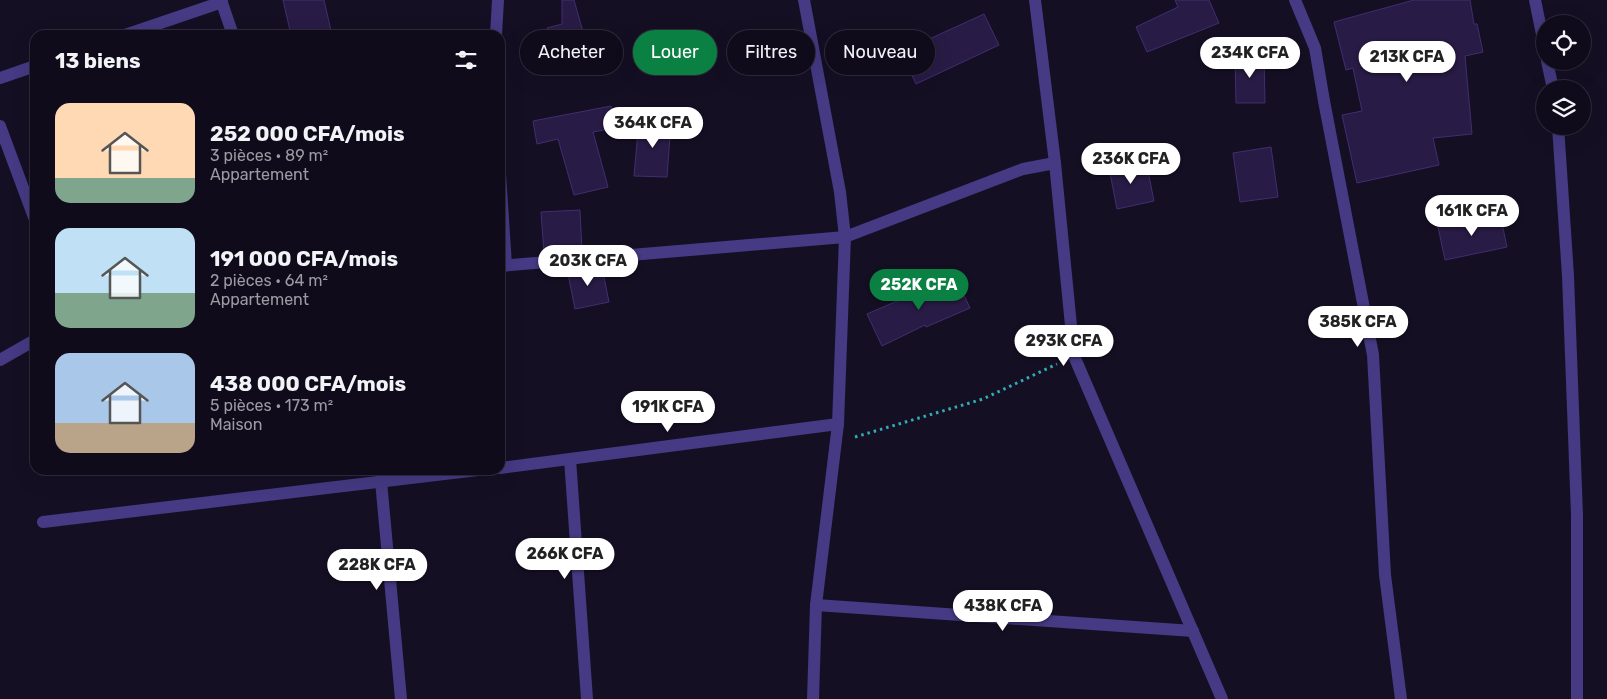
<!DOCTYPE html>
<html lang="fr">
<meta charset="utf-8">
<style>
body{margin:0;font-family:Rubik,sans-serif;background:#1e1928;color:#f1f3f6;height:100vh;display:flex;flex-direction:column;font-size:19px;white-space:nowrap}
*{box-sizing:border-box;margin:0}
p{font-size:16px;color:#9c9ba3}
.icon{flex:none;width:28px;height:28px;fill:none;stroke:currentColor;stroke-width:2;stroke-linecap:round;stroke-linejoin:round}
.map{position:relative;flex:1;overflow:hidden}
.panel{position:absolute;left:30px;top:30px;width:475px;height:445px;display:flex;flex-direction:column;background:#100b1b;border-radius:15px;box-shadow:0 5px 20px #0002,0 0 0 1px #302b3a}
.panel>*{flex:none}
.guide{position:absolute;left:520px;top:30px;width:475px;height:45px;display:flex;gap:10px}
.controls{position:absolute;left:1536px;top:15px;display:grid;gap:10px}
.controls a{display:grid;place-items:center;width:55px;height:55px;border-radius:50%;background:#100b1b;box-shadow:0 5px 20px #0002,0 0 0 1px #302b3a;font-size:25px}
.price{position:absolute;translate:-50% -42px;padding:0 11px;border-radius:18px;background:#fff;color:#222;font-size:16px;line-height:32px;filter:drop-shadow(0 1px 2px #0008)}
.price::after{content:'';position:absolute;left:50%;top:30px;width:15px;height:11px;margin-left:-8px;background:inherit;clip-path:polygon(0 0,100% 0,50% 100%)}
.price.current{background:#0b8043;color:#fff}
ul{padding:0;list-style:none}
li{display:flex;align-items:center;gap:15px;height:125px;padding:0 25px}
li span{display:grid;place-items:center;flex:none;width:140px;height:100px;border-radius:15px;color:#555}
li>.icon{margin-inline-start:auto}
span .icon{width:60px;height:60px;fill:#fffc;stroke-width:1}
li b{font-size:21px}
h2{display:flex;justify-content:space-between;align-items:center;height:60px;padding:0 25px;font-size:21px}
.tag{padding:0 18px;border-radius:22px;background:#100b1b;box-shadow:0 5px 20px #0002,0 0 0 1px #302b3a;font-size:18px;line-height:45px}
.tag.current{background:#0b8043;color:#fff}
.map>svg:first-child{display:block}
.building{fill:#281b45;stroke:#422d71}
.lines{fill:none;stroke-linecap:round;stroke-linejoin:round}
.path{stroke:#30aeb5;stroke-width:3;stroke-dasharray:2.5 4;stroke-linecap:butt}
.street{stroke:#453a83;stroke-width:12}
</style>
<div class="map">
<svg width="1607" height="699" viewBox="0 0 1607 699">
<rect width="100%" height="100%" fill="#150f24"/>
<!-- building -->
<g class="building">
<path d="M283,0H324L332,35H291Z"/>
<path d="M562,0H574L585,39L552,48L547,28L562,24Z"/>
<path d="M1175,0H1209L1219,23L1147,52L1136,27L1178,7Z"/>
<path d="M1414,0H1470L1474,24H1477L1483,52L1465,56L1472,134L1433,138L1439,165L1357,183L1342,115L1362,111L1353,68L1346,70L1334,22Z"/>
<path d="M984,14L999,45L916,84L901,52Z"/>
<path d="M1235,55H1264L1265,103H1236Z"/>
<path d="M611,106L615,128L593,132L608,187L574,195L558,139L537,144L533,121Z"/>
<path d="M639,120L671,122L667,177L634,176Z"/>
<path d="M1271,147L1278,197L1240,202L1233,153Z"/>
<path d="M1146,161L1154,201L1117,209L1109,168Z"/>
<path d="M580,210L582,251L544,252L541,212Z"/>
<path d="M1500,214L1507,247L1445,260L1438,227Z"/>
<path d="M583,267V271L602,267L609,302L575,309L567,269Z"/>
<path d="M955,276L970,308L926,327L925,325L882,346L867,314Z"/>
</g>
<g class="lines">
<!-- path -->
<path class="path" d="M855,437L983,399L1057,364"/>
<!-- street -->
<g class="street">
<path d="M221,0L233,35"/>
<path d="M804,0L840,192L845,237L838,424L816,605L813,699"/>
<path d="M1035,0L1055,163L1074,356L1222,699"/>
<path d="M1295,0L1315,48L1324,101L1373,355L1385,575L1401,699"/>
<path d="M1535,0L1545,49"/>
<path d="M125,35L222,2"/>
<path d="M496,35L498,0"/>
<path d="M1547,61L1553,89"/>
<path d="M0,78L35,66"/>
<path d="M0,126L35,220"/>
<path d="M1558,126L1568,276L1577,515V699"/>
<path d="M500,174L506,265"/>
<path d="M500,266L845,237L1023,169L1055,163"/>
<path d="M0,360L35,340"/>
<path d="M570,459L587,699"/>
<path d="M500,468L838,424"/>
<path d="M381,481L401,699"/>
<path d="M43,522L478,470"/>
<path d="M816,605L1193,631"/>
</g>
</g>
</svg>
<div class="controls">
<a><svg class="icon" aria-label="locate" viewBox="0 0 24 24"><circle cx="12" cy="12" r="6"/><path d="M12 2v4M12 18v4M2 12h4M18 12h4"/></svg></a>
<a><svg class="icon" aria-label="layers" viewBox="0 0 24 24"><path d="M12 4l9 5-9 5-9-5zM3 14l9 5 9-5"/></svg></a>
</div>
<b class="price" style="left:1250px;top:79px">234K CFA</b>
<b class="price" style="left:1407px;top:83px">213K CFA</b>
<b class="price" style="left:653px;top:149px">364K CFA</b>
<b class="price" style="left:1131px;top:185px">236K CFA</b>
<b class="price" style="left:1472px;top:237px">161K CFA</b>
<b class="price" style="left:588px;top:287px">203K CFA</b>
<b class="price current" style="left:919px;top:311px">252K CFA</b>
<b class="price" style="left:1358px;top:348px">385K CFA</b>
<b class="price" style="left:1064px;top:367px">293K CFA</b>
<b class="price" style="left:668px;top:433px">191K CFA</b>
<b class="price" style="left:565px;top:580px">266K CFA</b>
<b class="price" style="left:377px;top:591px">228K CFA</b>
<b class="price" style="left:1003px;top:632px">438K CFA</b>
<div class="guide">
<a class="tag">Acheter</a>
<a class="tag current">Louer</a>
<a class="tag">Filtres</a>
<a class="tag">Nouveau</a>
</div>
<section class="panel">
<h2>13 biens<svg class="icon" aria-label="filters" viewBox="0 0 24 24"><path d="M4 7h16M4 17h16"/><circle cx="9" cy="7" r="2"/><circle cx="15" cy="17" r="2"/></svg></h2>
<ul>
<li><span style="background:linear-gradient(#ffd9b3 75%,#7fa58c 0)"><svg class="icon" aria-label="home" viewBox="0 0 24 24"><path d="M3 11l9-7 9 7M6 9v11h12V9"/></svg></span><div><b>252 000 CFA/mois</b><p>3 pièces · 89 m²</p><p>Appartement</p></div></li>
<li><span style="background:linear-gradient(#bfe0f5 65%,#7fa58c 0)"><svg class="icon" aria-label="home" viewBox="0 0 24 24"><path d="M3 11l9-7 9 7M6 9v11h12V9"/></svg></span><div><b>191 000 CFA/mois</b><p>2 pièces · 64 m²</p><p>Appartement</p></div></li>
<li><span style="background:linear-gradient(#a9c7e8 70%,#b9a48a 0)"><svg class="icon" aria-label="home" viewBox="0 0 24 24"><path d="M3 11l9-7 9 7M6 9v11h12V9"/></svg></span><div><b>438 000 CFA/mois</b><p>5 pièces · 173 m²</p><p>Maison</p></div></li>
</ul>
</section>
</div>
